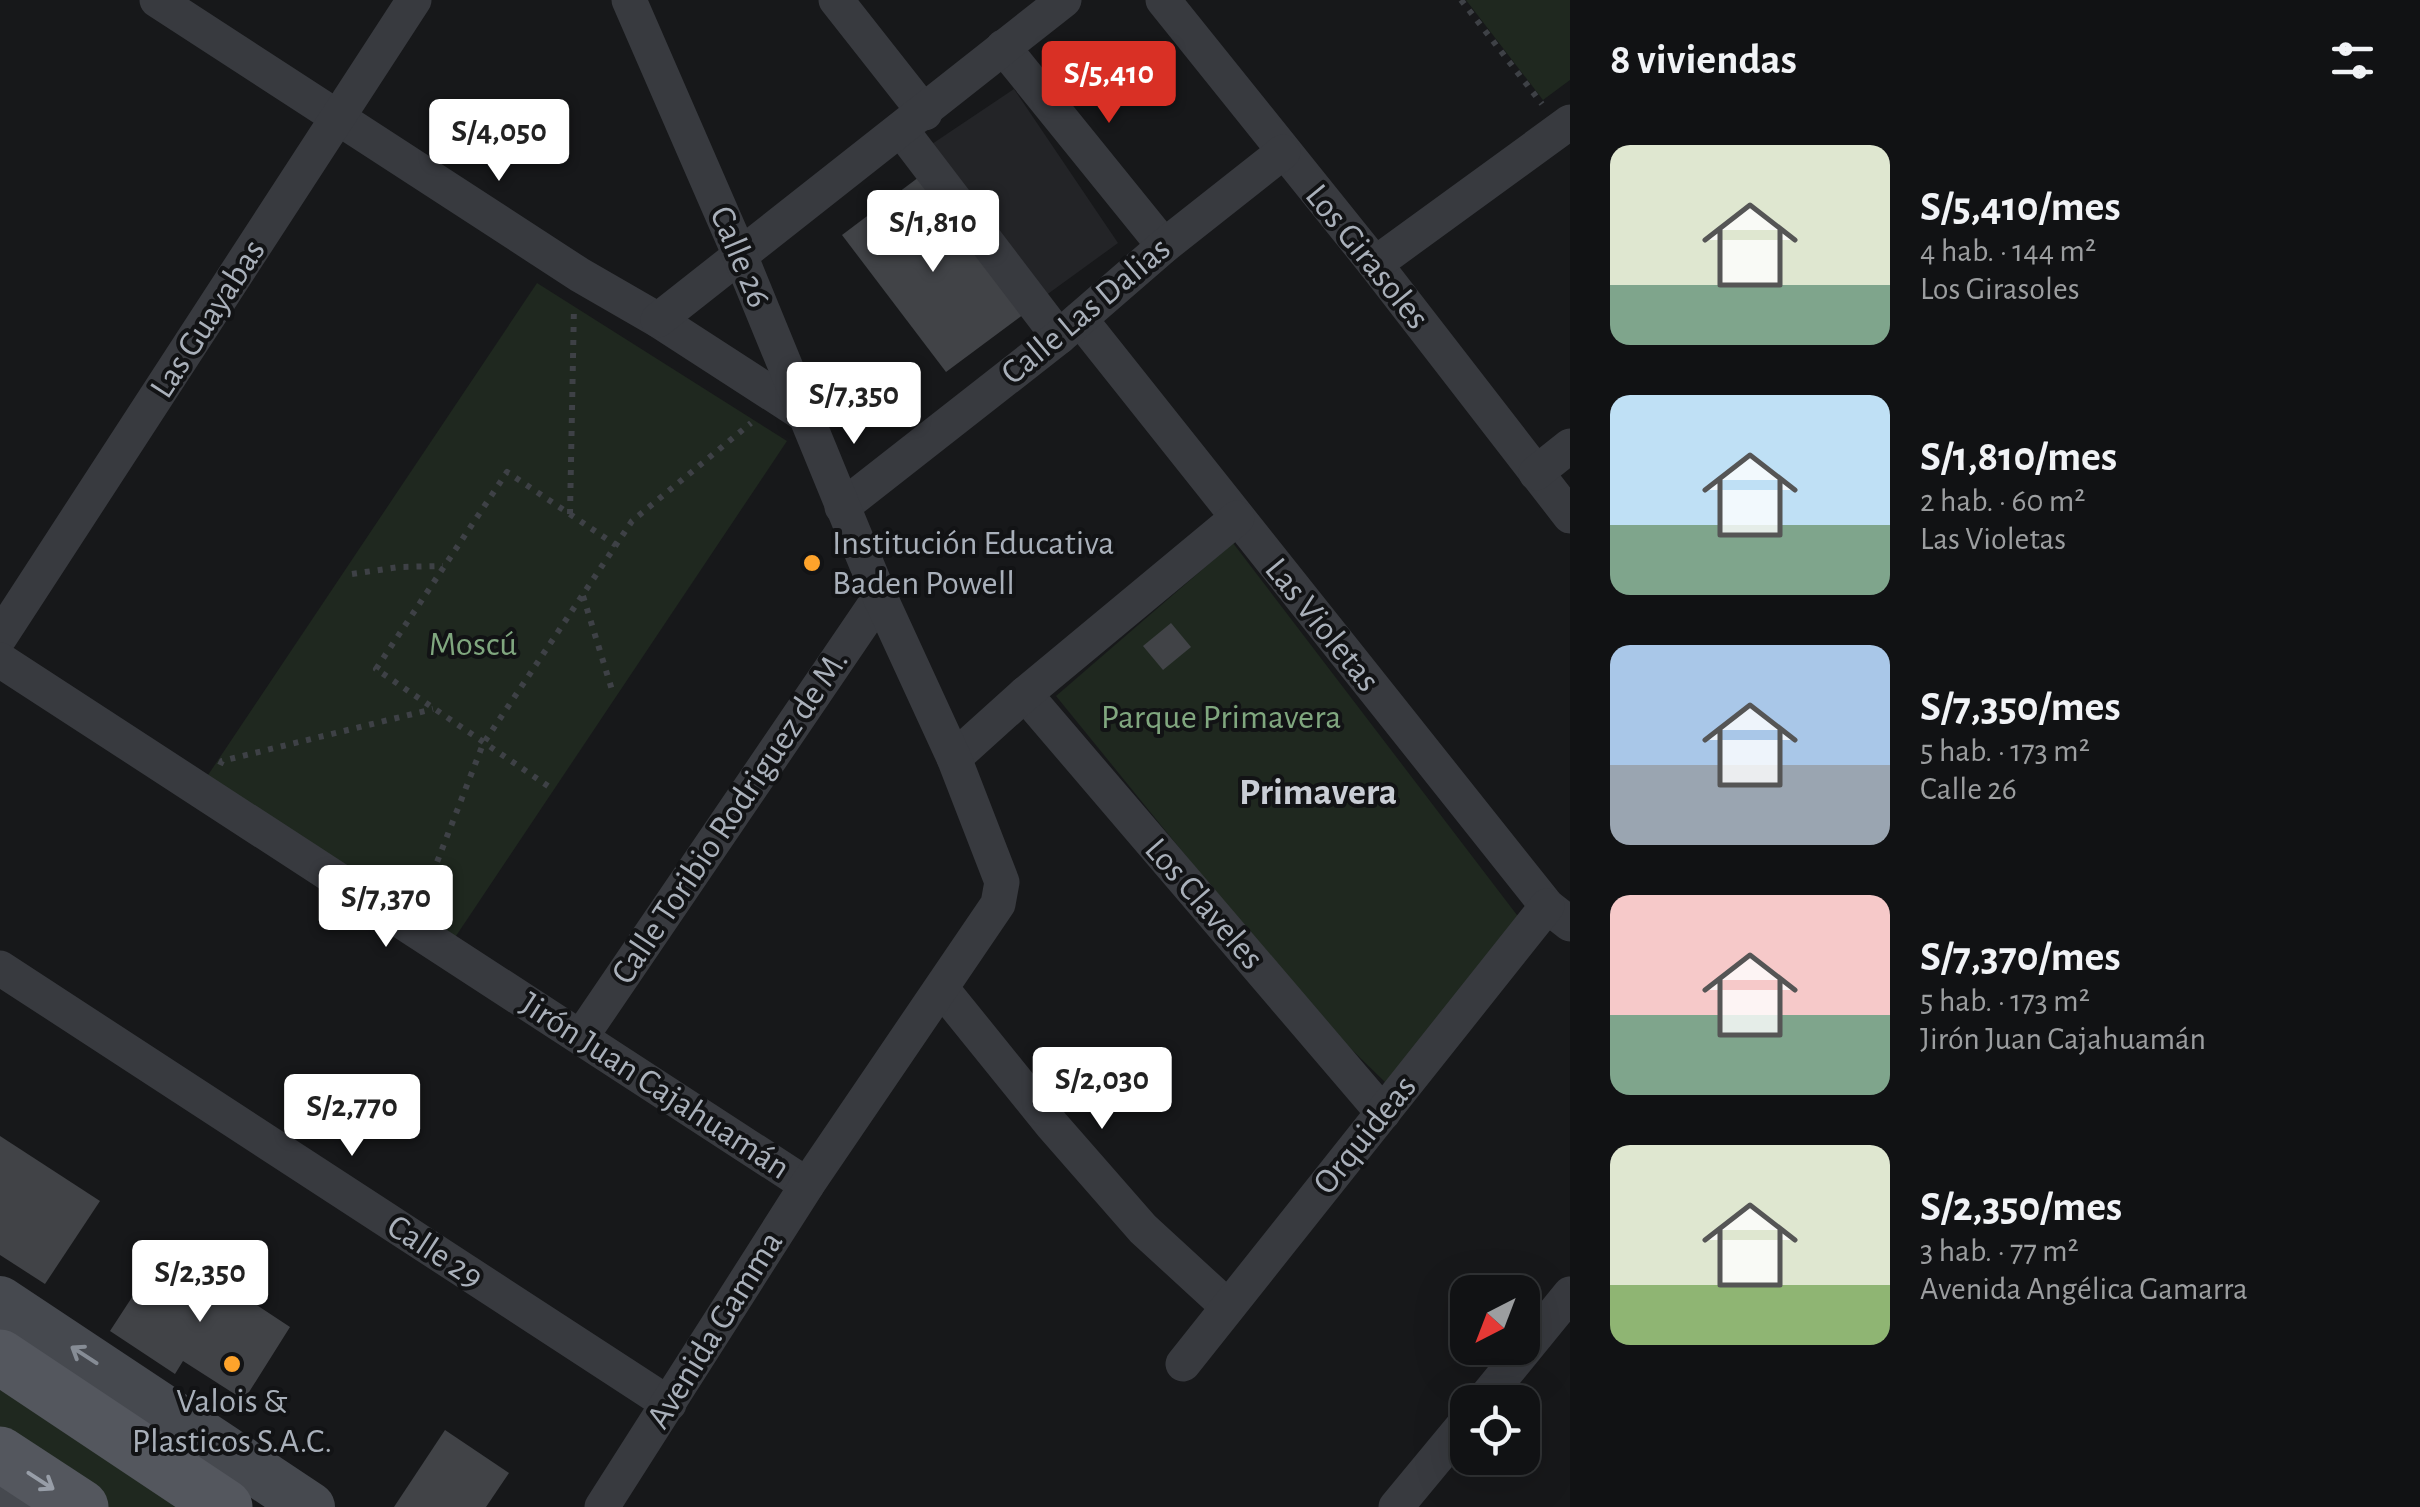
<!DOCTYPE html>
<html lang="es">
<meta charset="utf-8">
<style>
body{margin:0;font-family:"Alegreya Sans",sans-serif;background:#1e2022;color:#f1f3f6;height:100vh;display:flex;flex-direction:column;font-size:38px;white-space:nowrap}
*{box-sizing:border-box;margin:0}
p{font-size:32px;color:#9c9ea0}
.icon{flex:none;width:55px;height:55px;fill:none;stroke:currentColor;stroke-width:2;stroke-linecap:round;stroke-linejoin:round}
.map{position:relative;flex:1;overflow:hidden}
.sheet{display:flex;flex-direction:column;background:#111214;width:850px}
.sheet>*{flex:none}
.needle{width:65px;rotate:222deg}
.tools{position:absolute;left:1450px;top:1275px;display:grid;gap:20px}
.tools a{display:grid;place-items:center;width:90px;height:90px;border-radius:20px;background:#111214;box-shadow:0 10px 40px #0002,0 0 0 2px #303234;font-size:50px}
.price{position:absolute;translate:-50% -85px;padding:0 22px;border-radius:10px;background:#fff;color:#222;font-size:32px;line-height:65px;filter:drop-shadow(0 2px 5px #0008)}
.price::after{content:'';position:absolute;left:50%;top:60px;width:30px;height:22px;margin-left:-15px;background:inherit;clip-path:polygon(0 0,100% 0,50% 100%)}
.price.active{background:#d93025;color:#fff}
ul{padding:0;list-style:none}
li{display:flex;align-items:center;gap:30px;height:250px;padding:0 40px}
li span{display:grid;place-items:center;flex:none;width:280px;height:200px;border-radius:20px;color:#555}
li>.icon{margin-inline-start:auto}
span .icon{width:120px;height:120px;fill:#fffc;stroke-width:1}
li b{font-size:42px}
h2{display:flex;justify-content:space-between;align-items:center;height:120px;padding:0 40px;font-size:42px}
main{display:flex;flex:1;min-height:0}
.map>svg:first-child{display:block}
.built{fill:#232427}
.green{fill:#1f281f}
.building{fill:#414347}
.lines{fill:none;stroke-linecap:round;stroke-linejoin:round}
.path{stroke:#3e4146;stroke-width:6;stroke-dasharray:5 8;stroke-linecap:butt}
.street{stroke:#383a3f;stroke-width:35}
.secondary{stroke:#46494f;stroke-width:50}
.primary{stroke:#54575e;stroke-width:55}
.oneway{stroke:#868c95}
.oneway2{stroke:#989ea8}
.poi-dot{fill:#fea32b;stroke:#121315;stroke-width:4}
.labels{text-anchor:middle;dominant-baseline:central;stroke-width:8;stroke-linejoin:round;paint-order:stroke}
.street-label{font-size:35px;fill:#a9b0ba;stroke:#121315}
.poi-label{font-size:35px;fill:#a9b0ba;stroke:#121315;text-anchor:start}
.park-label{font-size:35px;fill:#80a77f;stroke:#121315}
.neighbourhood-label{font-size:38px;font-weight:bold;fill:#caced6;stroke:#121315}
</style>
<main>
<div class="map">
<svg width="1570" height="1507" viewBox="0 0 1570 1507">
<rect width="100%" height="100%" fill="#17181a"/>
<!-- built -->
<path class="built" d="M1014,89L1118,243L1045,296L932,144Z"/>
<!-- green -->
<g class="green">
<path d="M1466,0H1570V80L1543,100Z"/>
<path d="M537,283L787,441L454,939L206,778Z"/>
<path d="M1233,543L1520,919L1386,1083L1311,1010L1056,696Z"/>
<path d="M0,1376L202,1507H101L0,1440Z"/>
</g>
<!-- building -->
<g class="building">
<path d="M919,177L1024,314L946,372L842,235Z"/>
<path d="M1171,623L1191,647L1163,670L1143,646Z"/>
<path d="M0,1136L100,1201L45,1284L0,1255Z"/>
<path d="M166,1245L290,1327L244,1400L183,1361L175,1374L110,1331Z"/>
<path d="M445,1430L509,1473L486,1507H394Z"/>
</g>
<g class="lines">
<!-- path -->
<g class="path">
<path d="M1461,0L1542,104"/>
<path d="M570,514L574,306"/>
<path d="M352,574L399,567L443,566"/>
<path d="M583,596L612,690"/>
<path d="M220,765L222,761L433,709"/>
<path d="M548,786L376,669L507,472L616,545"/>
<path d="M423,898L483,744L632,521L751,423"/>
</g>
<!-- street -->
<g class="street">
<path d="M157,0L580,275L658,320L808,417"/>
<path d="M836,0L925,113"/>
<path d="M1163,0L1375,264L1570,516"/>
<path d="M1003,47L1164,246"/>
<path d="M902,131L1059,337"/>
<path d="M1375,264L1570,122"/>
<path d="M1080,319L1547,906L1570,924"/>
<path d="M658,320L1064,0"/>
<path d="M1536,473L1570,446"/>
<path d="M842,507L1059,337L1164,246L1283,152"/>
<path d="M0,637L414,0"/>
<path d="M0,660L807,1185"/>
<path d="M1025,694L1383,1113"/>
<path d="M954,758L1025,694L1237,518"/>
<path d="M0,968L669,1404"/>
<path d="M942,989L1052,1125L1143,1229L1228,1307"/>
<path d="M581,1037L880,597"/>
<path d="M1183,1364L1547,906"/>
<path d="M1482,1402L1570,1294"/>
<path d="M602,1507L807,1185L998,904L1002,882L954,758L880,597L739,253L629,0"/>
<path d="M1396,1507L1468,1420"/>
</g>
<!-- secondary -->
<g class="secondary">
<path d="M0,1301L310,1507"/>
<path d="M0,1503L6,1507"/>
</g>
<!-- primary -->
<g class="primary">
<path d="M0,1357L225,1507"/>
<path d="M0,1454L81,1507"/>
</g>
</g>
<!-- one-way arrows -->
<defs><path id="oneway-shaft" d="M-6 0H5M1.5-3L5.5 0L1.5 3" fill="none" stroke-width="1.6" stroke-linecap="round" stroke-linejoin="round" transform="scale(2.5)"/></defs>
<use class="oneway" href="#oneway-shaft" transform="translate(84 1355) rotate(-147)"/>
<use class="oneway2" href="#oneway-shaft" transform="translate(41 1481) rotate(33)"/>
<!-- markers -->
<g class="poi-dot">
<circle cx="812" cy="563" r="10"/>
<circle cx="232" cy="1364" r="10"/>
</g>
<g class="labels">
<!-- street labels -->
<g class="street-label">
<text transform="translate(740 257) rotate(67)">Calle 26</text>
<text transform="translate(1367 257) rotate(51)">Los Girasoles</text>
<text transform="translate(1086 311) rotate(-40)">Calle Las Dalias</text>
<text transform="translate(208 319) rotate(-57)">Las Guayabas</text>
<text transform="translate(1322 625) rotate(51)">Las Violetas</text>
<text transform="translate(730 817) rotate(-56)">Calle Toribio Rodriguez de M.</text>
<text transform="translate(1204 904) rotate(49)">Los Claveles</text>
<text transform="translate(655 1086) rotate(33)">Jirón Juan Cajahuamán</text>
<text transform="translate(1365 1135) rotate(-51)">Orquideas</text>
<text transform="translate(435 1252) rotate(33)">Calle 29</text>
<text transform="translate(715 1330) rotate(-58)">Avenida Gamma</text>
</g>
<!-- poi labels -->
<g class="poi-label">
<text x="832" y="543">Institución Educativa<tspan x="832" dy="40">Baden Powell</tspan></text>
<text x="232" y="1401" text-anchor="middle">Valois &amp;<tspan x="232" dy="40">Plasticos S.A.C.</tspan></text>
</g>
<!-- park labels -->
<g class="park-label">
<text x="473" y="644">Moscú</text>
<text x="1221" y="717">Parque Primavera</text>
</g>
<!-- neighbourhood labels -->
<g class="neighbourhood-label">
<text x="1318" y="793">Primavera</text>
</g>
</g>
</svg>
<div class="tools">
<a><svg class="needle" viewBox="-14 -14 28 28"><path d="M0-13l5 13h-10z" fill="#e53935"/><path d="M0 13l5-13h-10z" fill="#9c9ea0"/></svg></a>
<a><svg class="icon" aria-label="locate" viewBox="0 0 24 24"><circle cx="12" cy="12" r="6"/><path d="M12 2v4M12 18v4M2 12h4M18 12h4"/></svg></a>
</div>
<b class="price active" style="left:1109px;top:126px">S/5,410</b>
<b class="price" style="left:499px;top:184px">S/4,050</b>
<b class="price" style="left:933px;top:275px">S/1,810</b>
<b class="price" style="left:854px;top:447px">S/7,350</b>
<b class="price" style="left:386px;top:950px">S/7,370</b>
<b class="price" style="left:1102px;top:1132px">S/2,030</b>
<b class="price" style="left:352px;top:1159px">S/2,770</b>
<b class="price" style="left:200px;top:1325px">S/2,350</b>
</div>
<section class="sheet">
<h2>8 viviendas<svg class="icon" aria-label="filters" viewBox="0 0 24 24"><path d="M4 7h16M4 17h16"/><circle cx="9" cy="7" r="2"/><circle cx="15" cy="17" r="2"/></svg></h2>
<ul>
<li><span style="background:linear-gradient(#dfe7d0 70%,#7fa58c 0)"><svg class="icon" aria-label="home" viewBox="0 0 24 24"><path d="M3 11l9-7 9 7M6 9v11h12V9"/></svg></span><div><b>S/5,410/mes</b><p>4 hab. · 144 m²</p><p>Los Girasoles</p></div></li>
<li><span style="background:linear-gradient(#bfe0f5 65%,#7fa58c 0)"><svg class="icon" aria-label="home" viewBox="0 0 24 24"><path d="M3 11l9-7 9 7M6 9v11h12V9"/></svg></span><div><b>S/1,810/mes</b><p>2 hab. · 60 m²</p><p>Las Violetas</p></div></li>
<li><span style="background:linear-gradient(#a9c7e8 60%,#9aa5b1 0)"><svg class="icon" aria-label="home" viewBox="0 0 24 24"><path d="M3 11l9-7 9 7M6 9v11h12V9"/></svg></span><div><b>S/7,350/mes</b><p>5 hab. · 173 m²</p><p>Calle 26</p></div></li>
<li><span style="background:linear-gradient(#f6c9c9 60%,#7fa58c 0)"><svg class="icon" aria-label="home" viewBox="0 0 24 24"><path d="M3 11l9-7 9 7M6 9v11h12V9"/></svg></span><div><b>S/7,370/mes</b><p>5 hab. · 173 m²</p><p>Jirón Juan Cajahuamán</p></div></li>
<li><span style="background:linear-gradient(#dfe7d0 70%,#8fb573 0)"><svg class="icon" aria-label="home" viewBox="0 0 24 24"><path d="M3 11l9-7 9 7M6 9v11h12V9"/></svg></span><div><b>S/2,350/mes</b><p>3 hab. · 77 m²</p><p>Avenida Angélica Gamarra</p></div></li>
</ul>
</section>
</main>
